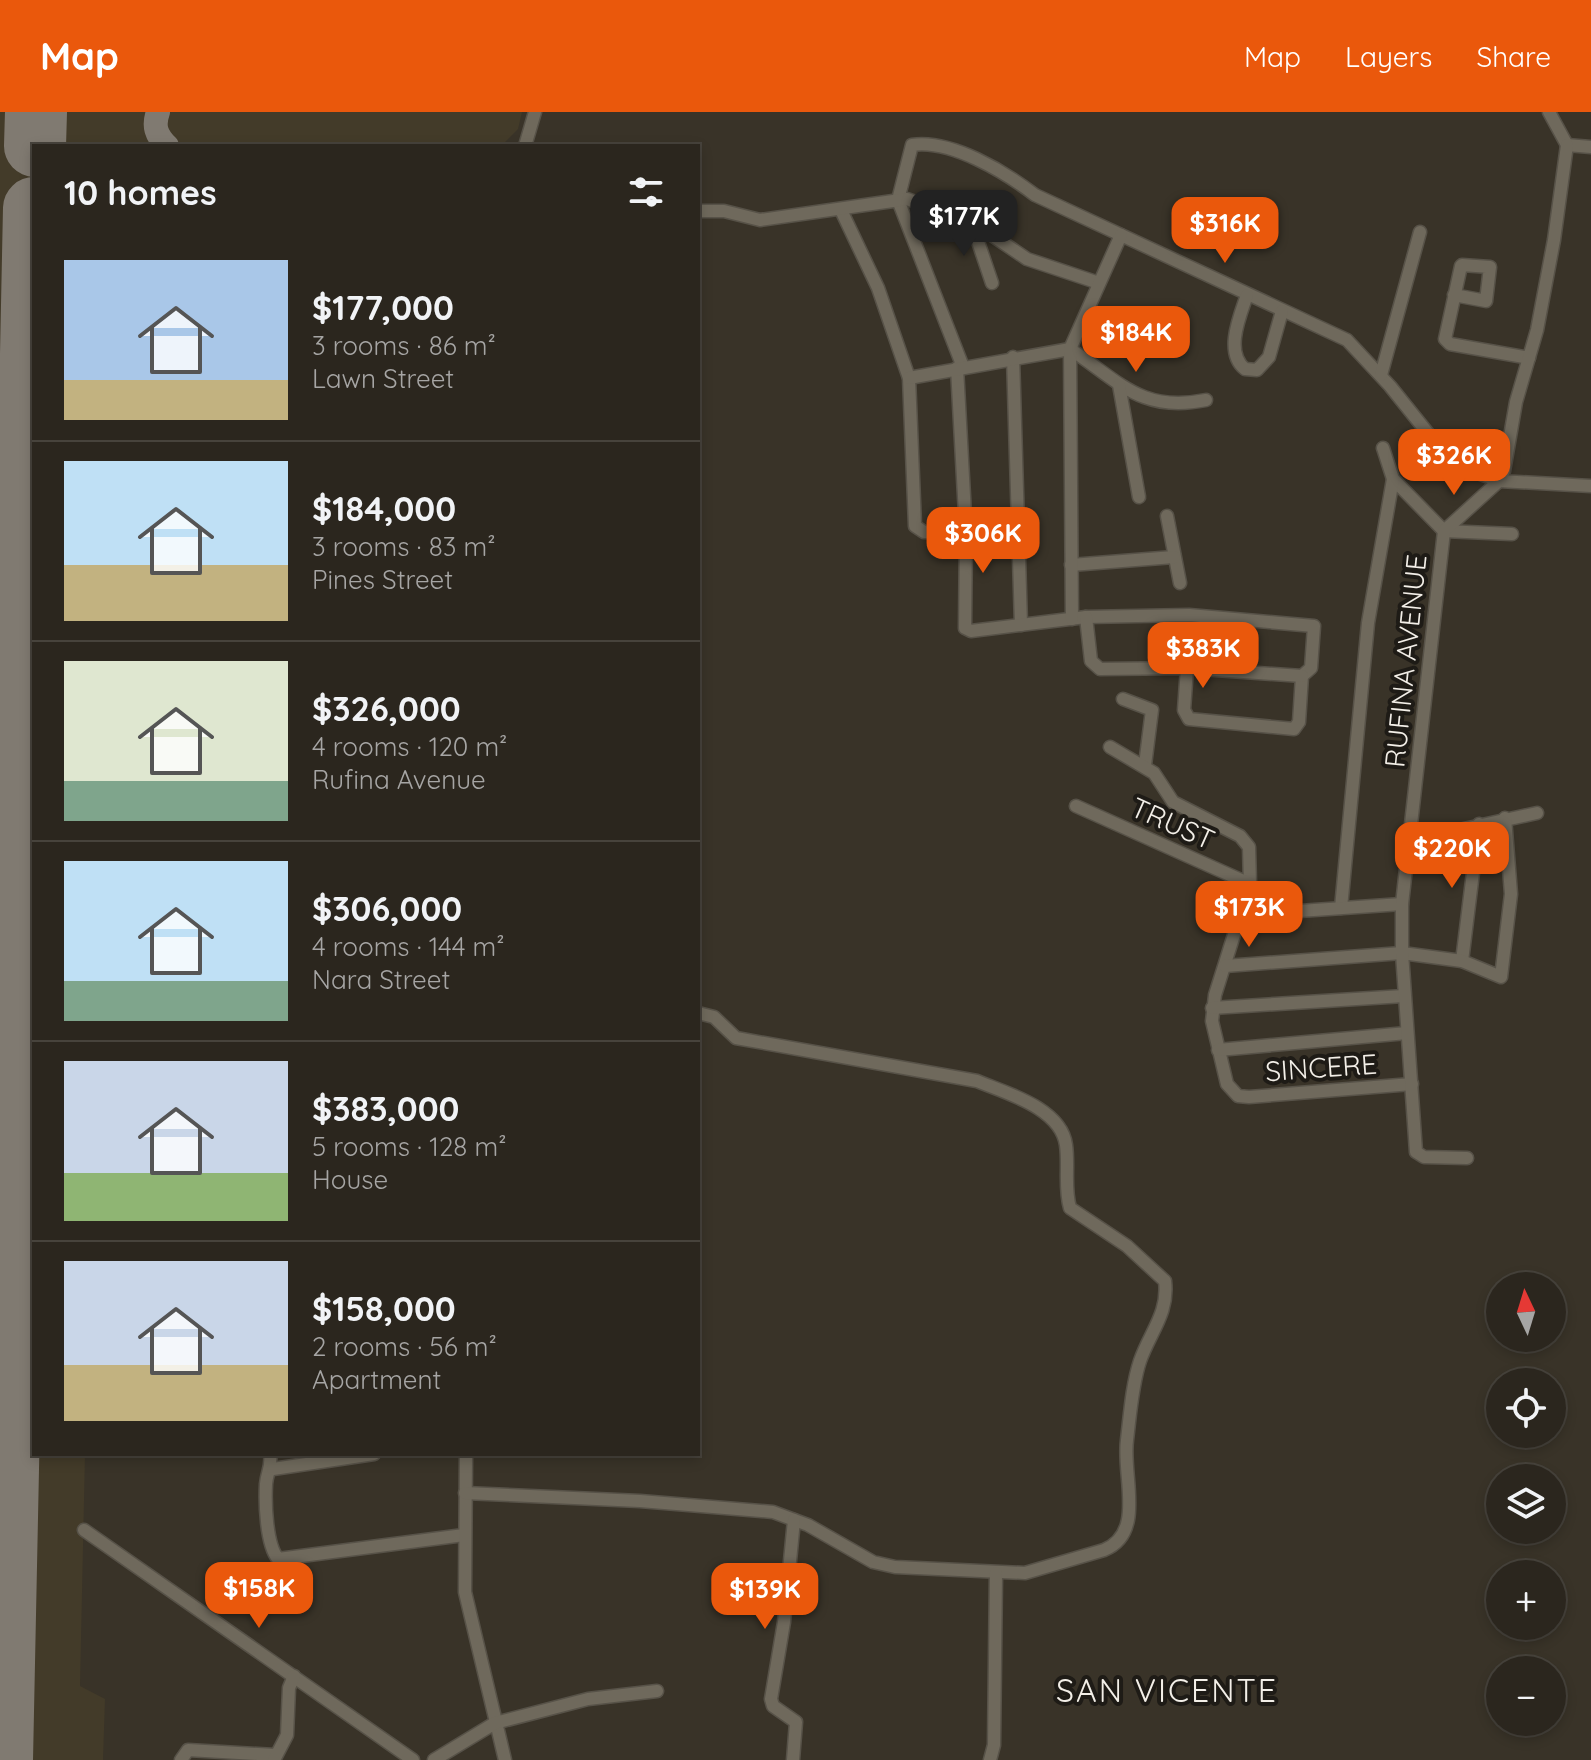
<!DOCTYPE html>
<meta charset="utf-8">
<style>
body{margin:0;font-family:Quicksand,sans-serif;background:#332e27;color:#f1f3f6;height:100vh;display:flex;flex-direction:column;font-size:30px;white-space:nowrap}
*{box-sizing:border-box;margin:0}
p{font-size:26px;color:#a6a5a4}
.icon{flex:none;width:44px;height:44px;fill:none;stroke:currentColor;stroke-width:2;stroke-linecap:round;stroke-linejoin:round}
.map{position:relative;flex:1;overflow:hidden}
.panel{position:absolute;left:32px;top:32px;width:668px;height:1312px;display:flex;flex-direction:column;background:#2b261e;border-radius:0px;box-shadow:0 4px 12px #0003,0 0 0 2px #47433c}
.panel>*{flex:none}
.needle{width:52px;rotate:356deg}
.tools{position:absolute;left:1486px;top:1160px;display:grid;gap:16px}
.tools a{display:grid;place-items:center;width:80px;height:80px;border-radius:50%;background:#2b261e;box-shadow:0 4px 12px #0003,0 0 0 2px #47433c;font-size:40px}
.price{position:absolute;translate:-50% -68px;padding:0 18px;border-radius:16px;background:#ea580c;color:#fff;font-size:26px;line-height:52px;filter:drop-shadow(0 2px 4px #0008)}
.price::after{content:'';position:absolute;left:50%;top:48px;width:24px;height:18px;margin-left:-12px;background:inherit;clip-path:polygon(0 0,100% 0,50% 100%)}
.price.on{background:#222;color:#fff}
ul{padding:0;list-style:none}
li{display:flex;align-items:center;gap:24px;height:200px;padding:0 32px}
li+li{border-top:2px solid #47433c}
li span{display:grid;place-items:center;flex:none;width:224px;height:160px;border-radius:0px;color:#555}
li>.icon{margin-inline-start:auto}
span .icon{width:96px;height:96px;fill:#fffc;stroke-width:1}
li b{font-size:34px}
h2{display:flex;justify-content:space-between;align-items:center;height:96px;padding:0 32px;font-size:34px}
header{display:flex;align-items:center;gap:48px;box-sizing:border-box;height:112px;padding:0 40px;background:#ea580c;color:#fff}
header strong{font-size:38px}
nav{display:flex;gap:44px;margin-inline-start:auto;font-size:28px}
.map>svg:first-child{display:block}
.built{fill:#433b29}
.lines{fill:none;stroke-linecap:round;stroke-linejoin:round}
.taxiway{stroke:#807a71;stroke-width:24}
.runway{stroke:#807a71;stroke-width:62}
.minor-casing{stroke:#575248;stroke-width:15}
.minor{stroke:#6f695c;stroke-width:12}
.labels{text-anchor:middle;dominant-baseline:central;stroke-width:8;stroke-linejoin:round;paint-order:stroke}
.street-label{font-size:28px;fill:#f3efe8;stroke:#1e1b16}
.quarter-label{font-size:32px;letter-spacing:2px;fill:#f3efe8;stroke:#1e1b16}
</style>
<header>
<strong>Map</strong>
<nav><a>Map</a><a>Layers</a><a>Share</a></nav>
</header>
<div class="map">
<svg width="1591" height="1648" viewBox="0 0 1591 1648">
<rect width="100%" height="100%" fill="#393328"/>
<!-- built -->
<path class="built" d="M0,0H522L518,17L501,34H34V1342H85L80,1574L105,1587L103,1648H0Z"/>
<g class="lines">
<!-- taxiway -->
<g class="taxiway">
<path d="M158,0C153,14 156,23 167,34"/>
<path d="M32,174L34,187"/>
<path d="M31,233L34,222"/>
</g>
<!-- runway -->
<g class="runway">
<path d="M35,34L36,0"/>
<path d="M2,1648L34,96"/>
</g>
<defs>
<g id="minor">
<path d="M1549,0L1567,33"/>
<path d="M1567,33L1591,35"/>
<path d="M525,34L535,0"/>
<path d="M898,88L912,33C951,27 1005,60 1035,83L1347,228L1390,274L1443,340L1470,358L1499,369L1591,374"/>
<path d="M898,88L963,255"/>
<path d="M841,98L878,176L909,266L915,414L924,420L966,421"/>
<path d="M698,99H724L760,108L907,87L971,109L1027,147L1099,171"/>
<path d="M971,109L992,171"/>
<path d="M1247,183C1240,204 1224,240 1245,257L1257,258L1269,245L1282,199"/>
<path d="M1454,183L1486,189L1490,155L1462,153L1461,154L1445,227L1450,232L1529,246"/>
<path d="M1070,237C1120,270 1141,301 1206,288"/>
<path d="M1013,245L1021,513"/>
<path d="M957,256L966,421L965,516L971,519L1086,505L1189,503L1314,514L1311,556L1302,564L1299,610L1294,617L1189,607L1184,598L1187,556"/>
<path d="M1381,263L1420,120"/>
<path d="M909,266L1070,237"/>
<path d="M1119,273L1139,385"/>
<path d="M1383,336L1393,367L1444,419L1512,422"/>
<path d="M1167,404L1180,471"/>
<path d="M1071,453L1174,445"/>
<path d="M1086,505L1091,549L1100,557L1187,556L1302,564"/>
<path d="M1072,507L1070,237L1121,123"/>
<path d="M1123,587L1152,598L1145,653"/>
<path d="M1110,635L1154,661L1173,690L1240,724L1249,735L1250,772L1215,883L1212,909L1227,972L1238,984L1249,985L1412,972"/>
<path d="M1076,694L1250,772"/>
<path d="M1409,729L1537,701"/>
<path d="M1341,796L1368,511L1393,367"/>
<path d="M1241,803L1402,792"/>
<path d="M1462,849L1479,712"/>
<path d="M1225,854L1402,841L1462,849L1501,865L1511,782L1505,706"/>
<path d="M1212,896L1404,884"/>
<path d="M1218,938L1407,921"/>
<path d="M1467,1046L1424,1045L1416,1040L1402,841V792L1444,419L1499,369L1504,359L1516,290L1537,218L1554,128L1567,33"/>
<path d="M270,1342C272,1355 267,1360 266,1372C265,1391 266,1432 278,1447L464,1423"/>
<path d="M466,1342L465,1480L505,1648"/>
<path d="M273,1357L374,1342"/>
<path d="M465,1381L640,1389L773,1400L808,1413L873,1450L895,1455L1025,1461L1104,1438C1146,1421 1122,1364 1127,1328C1130,1303 1132,1273 1140,1249C1150,1220 1169,1201 1165,1169L1127,1134L1070,1096C1064,1075 1069,1054 1066,1033C1061,996 1006,981 977,969L736,926L714,905L698,901"/>
<path d="M84,1418L413,1648"/>
<path d="M181,1648L188,1638L275,1643"/>
<path d="M274,1648L287,1623L289,1576L294,1564"/>
<path d="M434,1648L495,1611L588,1587L657,1579"/>
<path d="M793,1648L796,1610L773,1594L771,1587L784,1510L794,1408"/>
<path d="M990,1648L994,1633L996,1461"/>
</g>
</defs>
<!-- minor casing -->
<use href="#minor" class="minor-casing"/>
<!-- minor -->
<use href="#minor" class="minor"/>
</g>
<g class="labels">
<!-- street labels -->
<g class="street-label">
<text transform="translate(1405 549) rotate(-84)">RUFINA AVENUE</text>
<text transform="translate(1173 711) rotate(24)">TRUST</text>
<text transform="translate(1321 955) rotate(-4)">SINCERE</text>
</g>
<!-- quarter labels -->
<g class="quarter-label">
<text x="1167" y="1578">SAN VICENTE</text>
</g>
</g>
</svg>
<div class="tools">
<a><svg class="needle" viewBox="-14 -14 28 28"><path d="M0-13l5 13h-10z" fill="#e53935"/><path d="M0 13l5-13h-10z" fill="#a6a5a4"/></svg></a>
<a><svg class="icon" aria-label="locate" viewBox="0 0 24 24"><circle cx="12" cy="12" r="6"/><path d="M12 2v4M12 18v4M2 12h4M18 12h4"/></svg></a>
<a><svg class="icon" aria-label="layers" viewBox="0 0 24 24"><path d="M12 4l9 5-9 5-9-5zM3 14l9 5 9-5"/></svg></a>
<a>+</a>
<a>−</a>
</div>
<b class="price on" style="left:964px;top:146px">$177K</b>
<b class="price" style="left:1225px;top:153px">$316K</b>
<b class="price" style="left:1136px;top:262px">$184K</b>
<b class="price" style="left:1454px;top:385px">$326K</b>
<b class="price" style="left:983px;top:463px">$306K</b>
<b class="price" style="left:1203px;top:578px">$383K</b>
<b class="price" style="left:1452px;top:778px">$220K</b>
<b class="price" style="left:1249px;top:837px">$173K</b>
<b class="price" style="left:259px;top:1518px">$158K</b>
<b class="price" style="left:765px;top:1519px">$139K</b>
<section class="panel">
<h2>10 homes<svg class="icon" aria-label="filters" viewBox="0 0 24 24"><path d="M4 7h16M4 17h16"/><circle cx="9" cy="7" r="2"/><circle cx="15" cy="17" r="2"/></svg></h2>
<ul>
<li><span style="background:linear-gradient(#a9c7e8 75%,#c2b280 0)"><svg class="icon" aria-label="home" viewBox="0 0 24 24"><path d="M3 11l9-7 9 7M6 9v11h12V9"/></svg></span><div><b>$177,000</b><p>3 rooms · 86 m²</p><p>Lawn Street</p></div></li>
<li><span style="background:linear-gradient(#bfe0f5 65%,#c2b280 0)"><svg class="icon" aria-label="home" viewBox="0 0 24 24"><path d="M3 11l9-7 9 7M6 9v11h12V9"/></svg></span><div><b>$184,000</b><p>3 rooms · 83 m²</p><p>Pines Street</p></div></li>
<li><span style="background:linear-gradient(#dfe7d0 75%,#7fa58c 0)"><svg class="icon" aria-label="home" viewBox="0 0 24 24"><path d="M3 11l9-7 9 7M6 9v11h12V9"/></svg></span><div><b>$326,000</b><p>4 rooms · 120 m²</p><p>Rufina Avenue</p></div></li>
<li><span style="background:linear-gradient(#bfe0f5 75%,#7fa58c 0)"><svg class="icon" aria-label="home" viewBox="0 0 24 24"><path d="M3 11l9-7 9 7M6 9v11h12V9"/></svg></span><div><b>$306,000</b><p>4 rooms · 144 m²</p><p>Nara Street</p></div></li>
<li><span style="background:linear-gradient(#c9d6e8 70%,#8fb573 0)"><svg class="icon" aria-label="home" viewBox="0 0 24 24"><path d="M3 11l9-7 9 7M6 9v11h12V9"/></svg></span><div><b>$383,000</b><p>5 rooms · 128 m²</p><p>House</p></div></li>
<li><span style="background:linear-gradient(#c9d6e8 65%,#c2b280 0)"><svg class="icon" aria-label="home" viewBox="0 0 24 24"><path d="M3 11l9-7 9 7M6 9v11h12V9"/></svg></span><div><b>$158,000</b><p>2 rooms · 56 m²</p><p>Apartment</p></div></li>
</ul>
</section>
</div>
